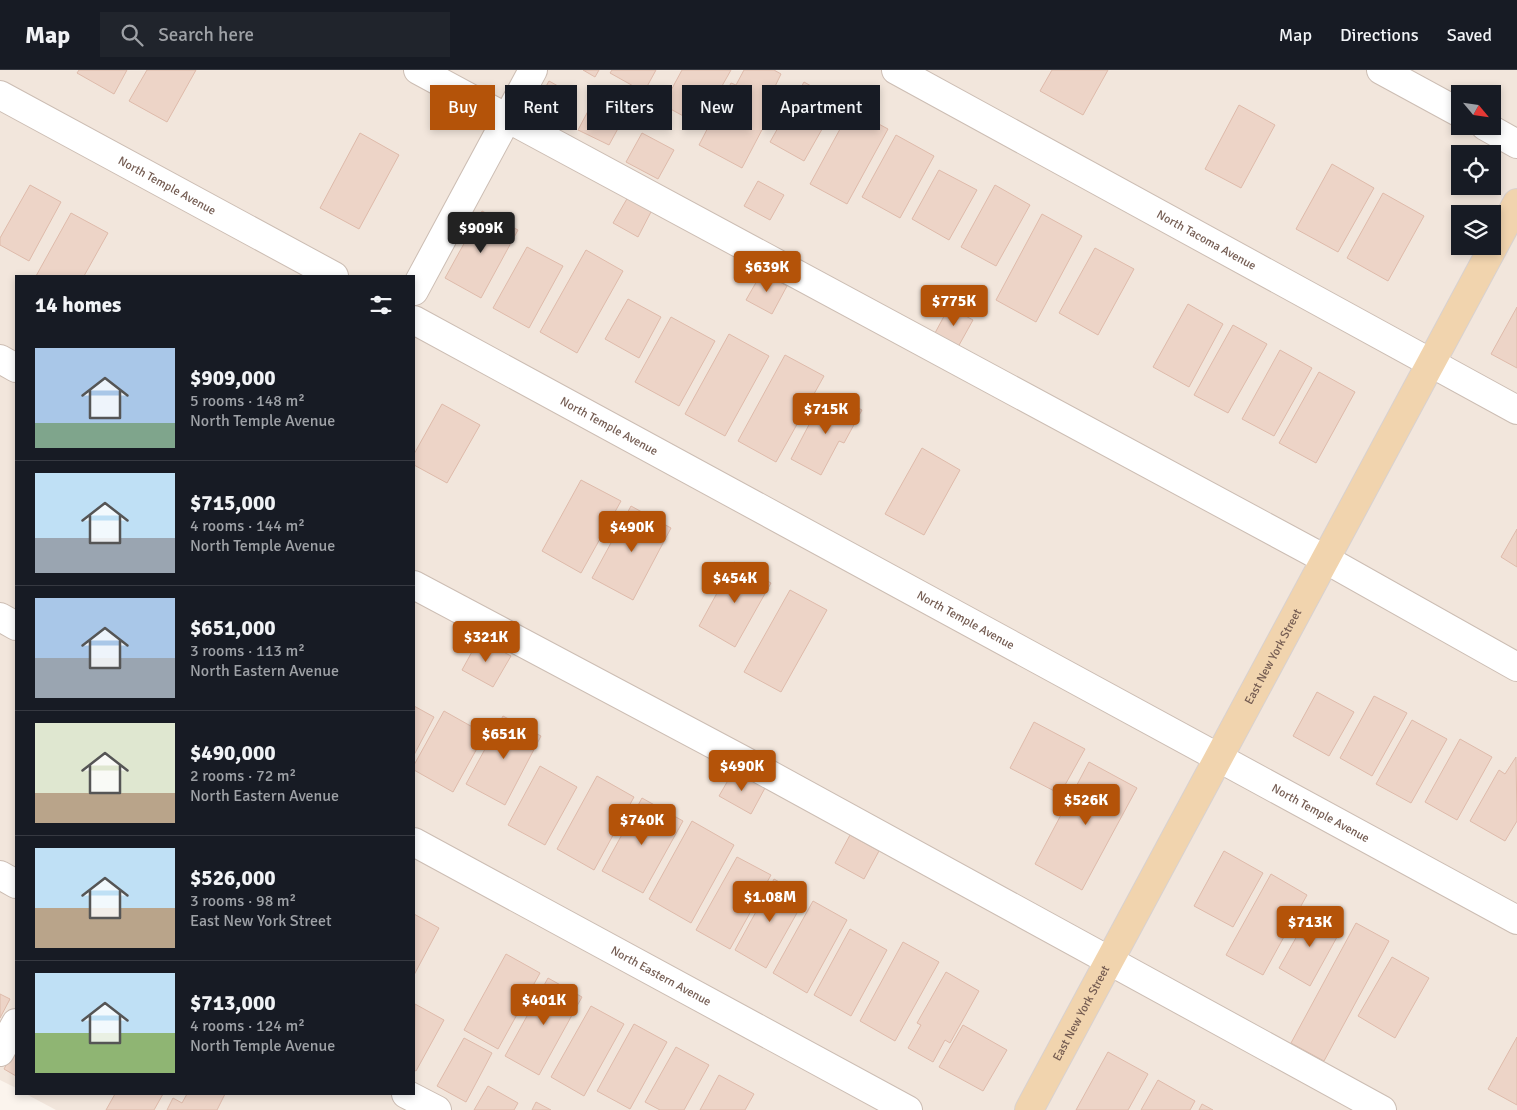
<!DOCTYPE html>
<meta charset="utf-8">
<style>
body{margin:0;font-family:Signika,sans-serif;background:#20242c;color:#f1f3f6;height:100vh;display:flex;flex-direction:column;font-size:19px;white-space:nowrap}
*{box-sizing:border-box;margin:0}
p{font-size:16px;color:#9ea1a6}
.icon{flex:none;width:28px;height:28px;fill:none;stroke:currentColor;stroke-width:2;stroke-linecap:round;stroke-linejoin:round}
.map{position:relative;flex:1;overflow:hidden}
.side{position:absolute;left:15px;top:205px;width:400px;height:820px;display:flex;flex-direction:column;background:#171b24;border-radius:0px;box-shadow:0 2px 8px #0003}
.side>*{flex:none}
.top-card{position:absolute;left:430px;top:15px;width:475px;height:45px;display:flex;gap:10px}
.needle{width:32px;rotate:119deg}
.controls{position:absolute;left:1451px;top:15px;display:grid;gap:10px}
.controls a{display:grid;place-items:center;width:50px;height:50px;border-radius:0px;background:#171b24;box-shadow:0 2px 8px #0003;font-size:25px}
.price{position:absolute;translate:-50% -42px;padding:0 11px;border-radius:5px;background:#b45309;color:#fff;font-size:16px;line-height:32px;filter:drop-shadow(0 1px 2px #0008)}
.price::after{content:'';position:absolute;left:50%;top:30px;width:15px;height:11px;margin-left:-8px;background:inherit;clip-path:polygon(0 0,100% 0,50% 100%)}
.price.current{background:#222;color:#fff}
ul{padding:0;list-style:none}
li{display:flex;align-items:center;gap:15px;height:125px;padding:0 20px}
li+li{border-top:1px solid #363941}
li span{display:grid;place-items:center;flex:none;width:140px;height:100px;border-radius:0px;color:#555}
li>.icon{margin-inline-start:auto}
span .icon{width:60px;height:60px;fill:#fffc;stroke-width:1}
li b{font-size:21px}
h2{display:flex;justify-content:space-between;align-items:center;height:60px;padding:0 20px;font-size:21px}
.chip{padding:0 18px;border-radius:0px;background:#171b24;box-shadow:0 2px 8px #0003;font-size:18px;line-height:45px}
.chip.current{background:#b45309;color:#fff}
header{display:flex;align-items:center;gap:30px;box-sizing:border-box;height:70px;padding:0 25px;background:#171b24;border-bottom:1px solid #363941}
header strong{font-size:24px}
nav{display:flex;gap:28px;margin-inline-start:auto;font-size:18px}
.search{width:350px;height:45px;background:#20242c;display:flex;align-items:center;gap:12px;box-sizing:border-box;padding:0 18px;border-radius:0px;color:#9ea1a6;font-size:19px}
.map>svg:first-child{display:block}
.residential{fill:#f2e6dc;fill-rule:evenodd}
.building{fill:#edd4c7;stroke:#debaaa}
.lines{fill:none;stroke-linecap:round;stroke-linejoin:round}
.minor-casing{stroke:#ccbdb3;stroke-width:30}
.major-casing{stroke:#d8d1cf;stroke-width:30}
.minor{stroke:#fff;stroke-width:28}
.major{stroke:#f1d4ae;stroke-width:28}
.labels{text-anchor:middle;dominant-baseline:central;stroke-width:4;stroke-linejoin:round;paint-order:stroke}
.street-label{font-size:12px;fill:#745c52;stroke:#fdf9f3}
</style>
<header>
<strong>Map</strong>
<div class="search"><svg class="icon" aria-label="search" viewBox="0 0 24 24"><circle cx="10" cy="10" r="6"/><path d="M15 15l6 6"/></svg>Search here</div>
<nav><a>Map</a><a>Directions</a><a>Saved</a></nav>
</header>
<div class="map">
<svg width="1517" height="1040" viewBox="0 0 1517 1040">
<rect width="100%" height="100%" fill="#fbf4ed"/>
<!-- residential -->
<path class="residential" d="M0,0H1517V1040H56L26,1024H414V206H16V1018L0,1010ZM1460,24H1492V56H1460ZM1460,84H1492V116H1460ZM1460,144H1492V176H1460Z"/>
<!-- building -->
<g class="building">
<path d="M79,0H127L114,24L77,3Z"/>
<path d="M147,0H196L167,52L129,31Z"/>
<path d="M583,0H599L595,7Z"/>
<path d="M612,0H656L644,22L610,3Z"/>
<path d="M682,0H731L700,55L663,35Z"/>
<path d="M744,0H774L781,4L768,31L775,35L742,98L699,75L731,13L736,15Z"/>
<path d="M1052,0H1108L1083,45L1040,21Z"/>
<path d="M549,11L576,26L563,51L535,36Z"/>
<path d="M804,12L838,31L804,91L770,72Z"/>
<path d="M596,26L627,42L609,75L578,60Z"/>
<path d="M1239,35L1275,55L1241,118L1205,99Z"/>
<path d="M851,39L888,59L847,134L810,114Z"/>
<path d="M360,63L399,85L359,159L320,138Z"/>
<path d="M642,63L674,80L658,109L626,92Z"/>
<path d="M896,65L934,86L900,148L862,127Z"/>
<path d="M1332,94L1374,118L1338,182L1296,159Z"/>
<path d="M939,100L977,120L949,170L912,149Z"/>
<path d="M758,111L784,125L770,150L744,136Z"/>
<path d="M30,115L61,132L29,191L0,175V168Z"/>
<path d="M995,115L1030,135L996,196L961,177Z"/>
<path d="M1383,123L1424,146L1388,211L1347,188Z"/>
<path d="M628,127L652,140L638,167L613,153Z"/>
<path d="M482,141L518,160L481,228L445,208Z"/>
<path d="M71,143L108,163L84,206H36Z"/>
<path d="M1042,144L1082,166L1036,252L996,230Z"/>
<path d="M527,177L563,196L529,258L493,238Z"/>
<path d="M1095,178L1134,199L1098,265L1059,243Z"/>
<path d="M586,180L623,201L577,283L540,262Z"/>
<path d="M762,202L787,216L772,244L746,230Z"/>
<path d="M628,229L661,247L639,288L605,269Z"/>
<path d="M1188,234L1223,254L1189,317L1153,297Z"/>
<path d="M949,237L973,250L958,277L935,263Z"/>
<path d="M1517,237V298L1491,284Z"/>
<path d="M671,247L715,271L679,336L635,312Z"/>
<path d="M1233,255L1267,274L1228,343L1194,325Z"/>
<path d="M729,264L769,286L725,366L685,344Z"/>
<path d="M1280,280L1312,298L1274,366L1242,349Z"/>
<path d="M785,285L824,306L776,392L738,371Z"/>
<path d="M1319,302L1355,322L1316,393L1279,373Z"/>
<path d="M834,325L862,340L844,373L839,371L821,405L791,389L813,347L820,351Z"/>
<path d="M442,334L480,355L447,413L414,395V384Z"/>
<path d="M922,378L960,400L924,465L885,444Z"/>
<path d="M581,410L621,431L581,503L542,481Z"/>
<path d="M631,436L671,458L633,530L592,508Z"/>
<path d="M1517,459V497L1501,487Z"/>
<path d="M734,492L771,513L735,577L699,556Z"/>
<path d="M790,520L827,540L781,622L744,602Z"/>
<path d="M479,569L511,586L493,617L462,600Z"/>
<path d="M1317,622L1354,642L1329,686L1293,666Z"/>
<path d="M1374,626L1407,643L1372,706L1340,688Z"/>
<path d="M414,636L434,647L414,685Z"/>
<path d="M444,641L485,664L453,722L414,700V695Z"/>
<path d="M503,646L541,666L505,735L466,714Z"/>
<path d="M1412,650L1447,669L1411,733L1376,714Z"/>
<path d="M1034,652L1085,679L1060,724L1010,698Z"/>
<path d="M1460,669L1492,687L1457,750L1425,732Z"/>
<path d="M1516,687L1517,751L1505,771L1470,751L1499,700L1505,704Z"/>
<path d="M1089,692L1137,718L1082,820L1035,794Z"/>
<path d="M540,696L577,717L545,775L508,755Z"/>
<path d="M734,700L765,718L751,744L719,726Z"/>
<path d="M597,706L634,727L594,800L557,779Z"/>
<path d="M642,728L683,751L643,823L602,801Z"/>
<path d="M692,751L734,775L691,853L649,829Z"/>
<path d="M850,765L879,781L864,809L835,793Z"/>
<path d="M1224,781L1263,803L1233,857L1194,836Z"/>
<path d="M737,787L771,805L730,879L696,860Z"/>
<path d="M1271,804L1307,825L1263,905L1226,885Z"/>
<path d="M774,809L806,827L766,898L735,880Z"/>
<path d="M813,831L847,850L807,923L773,903Z"/>
<path d="M1311,841L1342,858L1310,916L1279,898Z"/>
<path d="M414,844L439,858L414,905Z"/>
<path d="M1356,853L1389,871L1324,991L1291,973Z"/>
<path d="M850,859L887,880L851,946L814,925Z"/>
<path d="M903,872L939,892L895,971L860,951Z"/>
<path d="M506,884L540,903L498,979L464,960Z"/>
<path d="M1392,887L1429,908L1395,968L1358,946Z"/>
<path d="M946,902L979,921L950,973L945,970L933,992L908,978L921,955L917,953Z"/>
<path d="M548,908L582,927L539,1005L505,986Z"/>
<path d="M0,924L10,929L0,948Z"/>
<path d="M415,934L444,950L416,1001L414,1000Z"/>
<path d="M591,936L624,954L584,1026L551,1007Z"/>
<path d="M634,954L667,972L630,1039L597,1021Z"/>
<path d="M963,955L1007,980L983,1021L939,997Z"/>
<path d="M1517,967V1035L1488,1019Z"/>
<path d="M464,968L492,983L466,1032L437,1016Z"/>
<path d="M16,977V1006L4,999Z"/>
<path d="M676,977L709,995L684,1040H660L645,1032Z"/>
<path d="M1108,982L1148,1004L1128,1040H1076Z"/>
<path d="M719,1005L754,1024L745,1040H700Z"/>
<path d="M1158,1010L1195,1031L1190,1040H1141Z"/>
<path d="M488,1016L518,1033L514,1040H474Z"/>
<path d="M115,1024H163L154,1040H106Z"/>
<path d="M187,1024H225L217,1040H167L173,1028L182,1033Z"/>
<path d="M536,1032L551,1040H532Z"/>
<path d="M1202,1034L1213,1040H1199Z"/>
</g>
<g class="lines">
<defs>
<g id="minor">
<path d="M418,0L1325,489L1517,597"/>
<path id="s1" d="M896,0L1517,340"/>
<path d="M1381,0L1460,43"/>
<path id="s2" d="M0,25L334,206"/>
<path d="M1485,56L1517,74"/>
<path d="M414,221L533,0"/>
<path id="s3" d="M414,250L1517,850"/>
<path d="M0,289L16,298"/>
<path d="M414,515L743,690L1382,1040"/>
<path d="M0,547L16,556"/>
<path id="s4" d="M414,772L908,1040"/>
<path d="M0,805L16,814"/>
<path d="M0,982L16,953"/>
<path d="M406,1024L437,1040"/>
</g>
<g id="major">
<path id="s5" d="M1029,1040L1517,133"/>
</g>
</defs>
<!-- minor casing -->
<use href="#minor" class="minor-casing"/>
<!-- major casing -->
<use href="#major" class="major-casing"/>
<!-- minor -->
<use href="#minor" class="minor"/>
<!-- major -->
<use href="#major" class="major"/>
</g>
<g class="labels">
<!-- street labels -->
<g class="street-label">
<text stroke="none"><textPath href="#s2" startOffset="190">North Temple Avenue</textPath></text>
<text stroke="none"><textPath href="#s1" startOffset="354">North Tacoma Avenue</textPath></text>
<text stroke="none"><textPath href="#s3" startOffset="222">North Temple Avenue</textPath></text>
<text stroke="none"><textPath href="#s3" startOffset="628">North Temple Avenue</textPath></text>
<text stroke="none"><textPath href="#s5" startOffset="515">East New York Street</textPath></text>
<text stroke="none"><textPath href="#s3" startOffset="1032">North Temple Avenue</textPath></text>
<text stroke="none"><textPath href="#s4" startOffset="281">North Eastern Avenue</textPath></text>
<text stroke="none"><textPath href="#s5" startOffset="110">East New York Street</textPath></text>
</g>
</g>
</svg>
<div class="controls">
<a><svg class="needle" viewBox="-14 -14 28 28"><path d="M0-13l5 13h-10z" fill="#e53935"/><path d="M0 13l5-13h-10z" fill="#9ea1a6"/></svg></a>
<a><svg class="icon" aria-label="locate" viewBox="0 0 24 24"><circle cx="12" cy="12" r="6"/><path d="M12 2v4M12 18v4M2 12h4M18 12h4"/></svg></a>
<a><svg class="icon" aria-label="layers" viewBox="0 0 24 24"><path d="M12 4l9 5-9 5-9-5zM3 14l9 5 9-5"/></svg></a>
</div>
<b class="price current" style="left:481px;top:184px">$909K</b>
<b class="price" style="left:767px;top:223px">$639K</b>
<b class="price" style="left:954px;top:257px">$775K</b>
<b class="price" style="left:826px;top:365px">$715K</b>
<b class="price" style="left:632px;top:483px">$490K</b>
<b class="price" style="left:735px;top:534px">$454K</b>
<b class="price" style="left:486px;top:593px">$321K</b>
<b class="price" style="left:504px;top:690px">$651K</b>
<b class="price" style="left:742px;top:722px">$490K</b>
<b class="price" style="left:1086px;top:756px">$526K</b>
<b class="price" style="left:642px;top:776px">$740K</b>
<b class="price" style="left:770px;top:853px">$1.08M</b>
<b class="price" style="left:1310px;top:878px">$713K</b>
<b class="price" style="left:544px;top:956px">$401K</b>
<div class="top-card">
<a class="chip current">Buy</a>
<a class="chip">Rent</a>
<a class="chip">Filters</a>
<a class="chip">New</a>
<a class="chip">Apartment</a>
</div>
<section class="side">
<h2>14 homes<svg class="icon" aria-label="filters" viewBox="0 0 24 24"><path d="M4 7h16M4 17h16"/><circle cx="9" cy="7" r="2"/><circle cx="15" cy="17" r="2"/></svg></h2>
<ul>
<li><span style="background:linear-gradient(#a9c7e8 75%,#7fa58c 0)"><svg class="icon" aria-label="home" viewBox="0 0 24 24"><path d="M3 11l9-7 9 7M6 9v11h12V9"/></svg></span><div><b>$909,000</b><p>5 rooms · 148 m²</p><p>North Temple Avenue</p></div></li>
<li><span style="background:linear-gradient(#bfe0f5 65%,#9aa5b1 0)"><svg class="icon" aria-label="home" viewBox="0 0 24 24"><path d="M3 11l9-7 9 7M6 9v11h12V9"/></svg></span><div><b>$715,000</b><p>4 rooms · 144 m²</p><p>North Temple Avenue</p></div></li>
<li><span style="background:linear-gradient(#a9c7e8 60%,#9aa5b1 0)"><svg class="icon" aria-label="home" viewBox="0 0 24 24"><path d="M3 11l9-7 9 7M6 9v11h12V9"/></svg></span><div><b>$651,000</b><p>3 rooms · 113 m²</p><p>North Eastern Avenue</p></div></li>
<li><span style="background:linear-gradient(#dfe7d0 70%,#b9a48a 0)"><svg class="icon" aria-label="home" viewBox="0 0 24 24"><path d="M3 11l9-7 9 7M6 9v11h12V9"/></svg></span><div><b>$490,000</b><p>2 rooms · 72 m²</p><p>North Eastern Avenue</p></div></li>
<li><span style="background:linear-gradient(#bfe0f5 60%,#b9a48a 0)"><svg class="icon" aria-label="home" viewBox="0 0 24 24"><path d="M3 11l9-7 9 7M6 9v11h12V9"/></svg></span><div><b>$526,000</b><p>3 rooms · 98 m²</p><p>East New York Street</p></div></li>
<li><span style="background:linear-gradient(#bfe0f5 60%,#8fb573 0)"><svg class="icon" aria-label="home" viewBox="0 0 24 24"><path d="M3 11l9-7 9 7M6 9v11h12V9"/></svg></span><div><b>$713,000</b><p>4 rooms · 124 m²</p><p>North Temple Avenue</p></div></li>
</ul>
</section>
</div>
